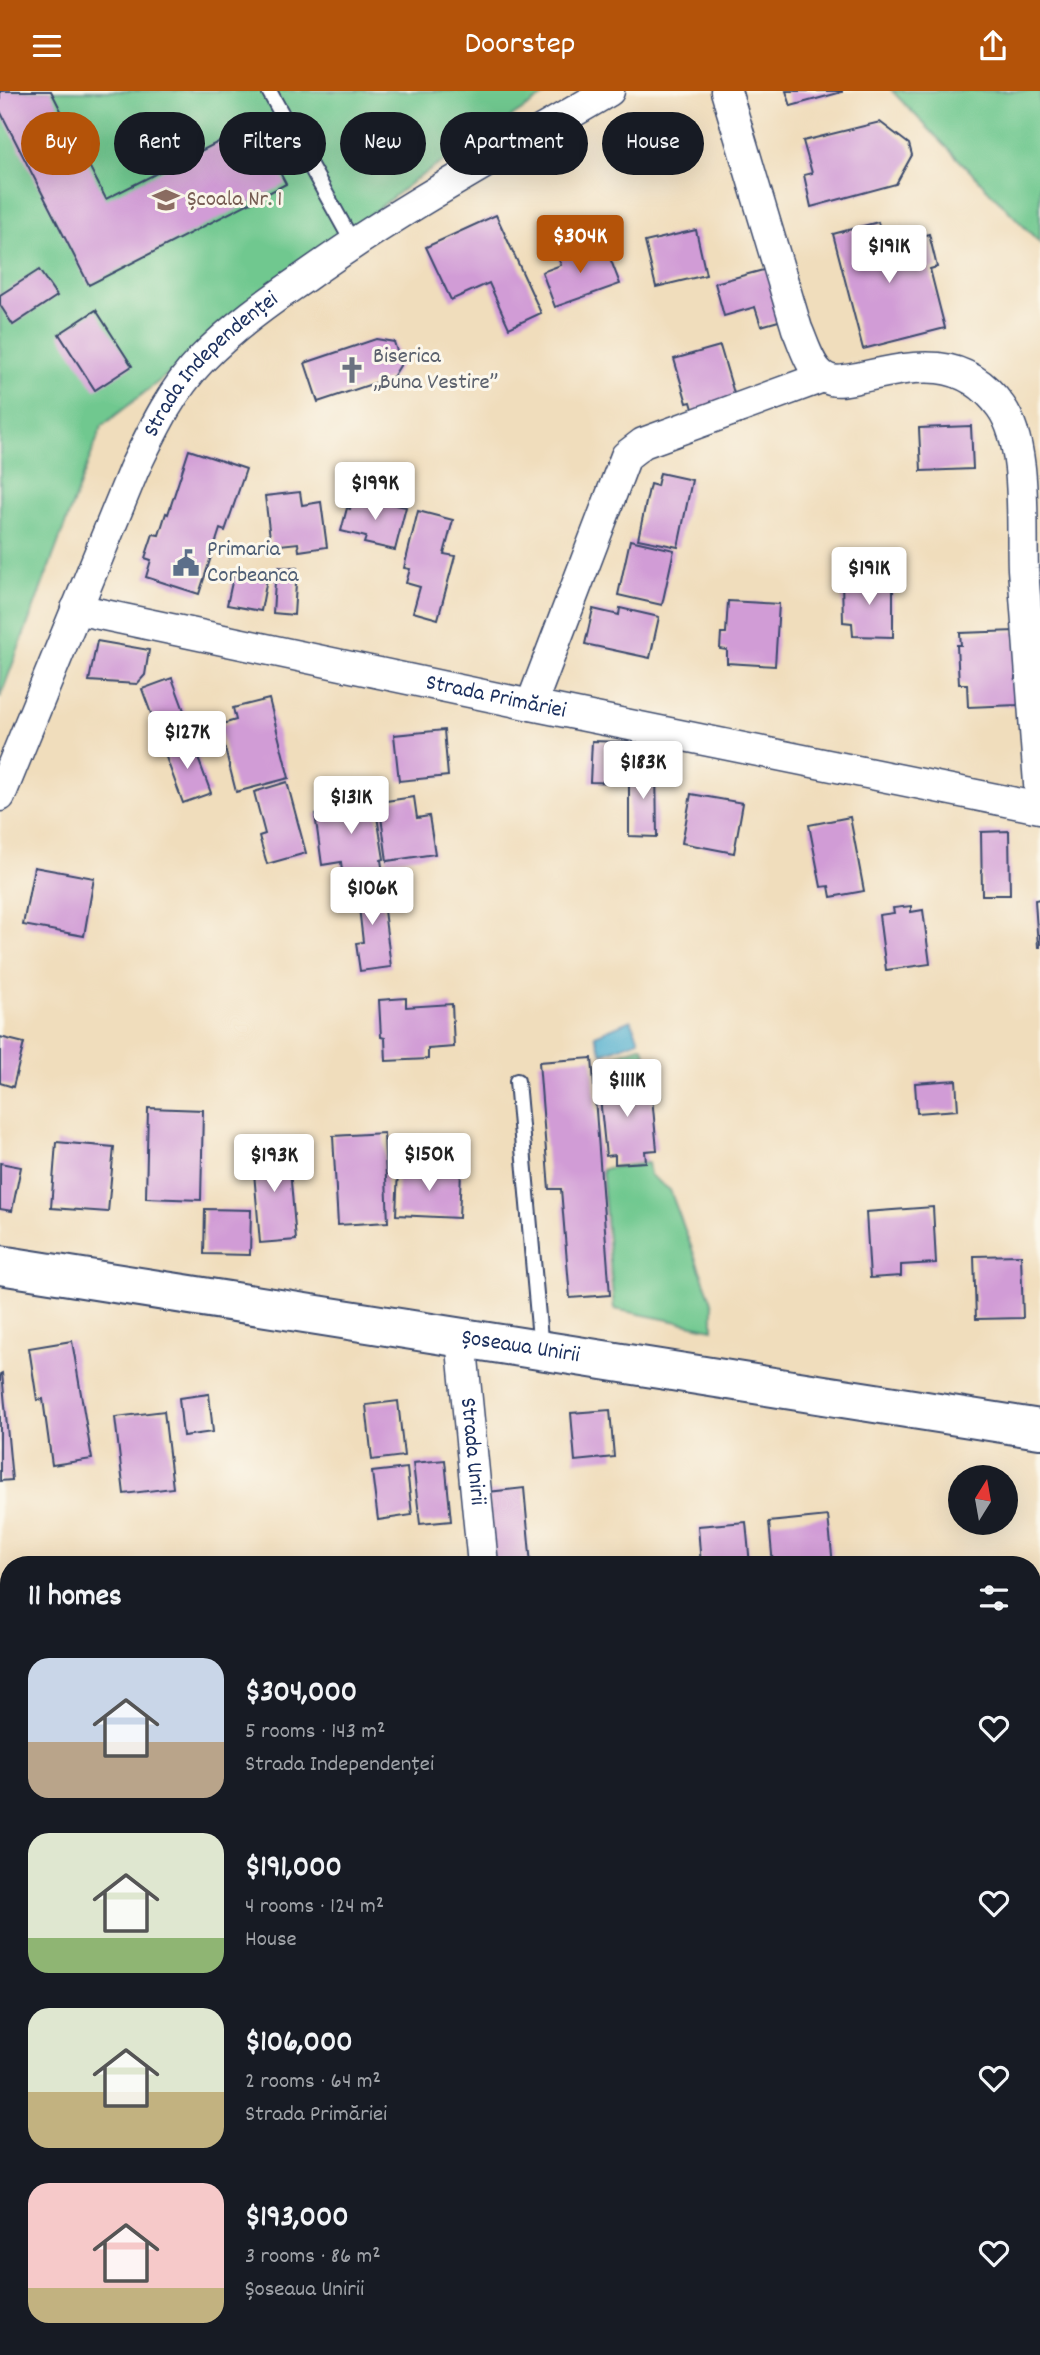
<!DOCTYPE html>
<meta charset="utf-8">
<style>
body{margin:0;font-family:Dekko,sans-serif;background:#242831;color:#f1f3f6;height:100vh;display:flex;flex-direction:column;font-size:26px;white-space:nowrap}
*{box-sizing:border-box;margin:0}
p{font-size:23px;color:#9ea1a6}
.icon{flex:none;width:38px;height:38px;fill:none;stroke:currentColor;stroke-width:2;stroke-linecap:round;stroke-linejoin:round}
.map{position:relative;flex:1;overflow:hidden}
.side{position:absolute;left:0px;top:1465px;width:1041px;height:800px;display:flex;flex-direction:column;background:#171b24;border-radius:28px 28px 0 0;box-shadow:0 7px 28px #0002}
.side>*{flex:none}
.top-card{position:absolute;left:21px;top:21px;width:999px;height:63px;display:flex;gap:14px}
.needle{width:46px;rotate:11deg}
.fabs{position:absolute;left:948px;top:1374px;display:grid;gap:14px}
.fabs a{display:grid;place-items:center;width:70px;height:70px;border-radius:50%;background:#171b24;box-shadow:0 7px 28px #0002;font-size:35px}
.price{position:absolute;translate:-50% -60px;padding:0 16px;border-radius:7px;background:#fff;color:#222;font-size:23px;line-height:46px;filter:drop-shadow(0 2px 4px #0008)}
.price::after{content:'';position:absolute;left:50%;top:42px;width:21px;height:16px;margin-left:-10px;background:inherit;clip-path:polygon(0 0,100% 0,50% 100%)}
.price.active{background:#b45309;color:#fff}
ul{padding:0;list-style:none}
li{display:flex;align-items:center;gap:21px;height:175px;padding:0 28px}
li span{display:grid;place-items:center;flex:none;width:196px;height:140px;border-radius:21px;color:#555}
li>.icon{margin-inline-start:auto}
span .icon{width:84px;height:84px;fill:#fffc;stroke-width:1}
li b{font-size:30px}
h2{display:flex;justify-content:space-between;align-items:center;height:84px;padding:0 28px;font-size:30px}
.tag{padding:0 24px;border-radius:32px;background:#171b24;box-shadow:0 7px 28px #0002;font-size:24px;line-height:63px}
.tag.active{background:#b45309;color:#fff}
header{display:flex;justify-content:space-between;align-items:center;height:91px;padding:0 28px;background:#b45309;color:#fff;font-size:32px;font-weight:600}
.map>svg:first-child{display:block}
.green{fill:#6fc88f;stroke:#457c76;stroke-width:2}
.water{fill:#4faece;stroke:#356e96;stroke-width:2}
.building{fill:#d19cd6}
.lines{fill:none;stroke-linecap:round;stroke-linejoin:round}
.service-casing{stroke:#3b496c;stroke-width:18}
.minor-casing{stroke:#3b496c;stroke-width:33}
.secondary-casing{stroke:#3b496c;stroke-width:42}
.service{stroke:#fff;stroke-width:14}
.minor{stroke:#fff;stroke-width:30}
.secondary{stroke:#fff;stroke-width:38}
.labels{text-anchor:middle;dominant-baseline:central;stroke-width:6;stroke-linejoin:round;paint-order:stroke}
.education-label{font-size:23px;fill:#785e54;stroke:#fbf7ec;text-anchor:start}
.worship-label{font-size:23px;fill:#5b616d;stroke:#fbf7ec;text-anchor:start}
.street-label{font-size:23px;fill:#1b2f5e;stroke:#fbf7ec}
.service-label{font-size:23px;fill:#4e5e75;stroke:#fbf7ec;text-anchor:start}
</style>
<header><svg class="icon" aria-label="menu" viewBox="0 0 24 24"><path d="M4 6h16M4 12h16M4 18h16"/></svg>Doorstep<svg class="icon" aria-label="share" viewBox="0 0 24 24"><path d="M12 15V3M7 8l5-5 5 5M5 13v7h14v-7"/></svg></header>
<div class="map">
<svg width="1040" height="2264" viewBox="0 0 1040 2264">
<rect width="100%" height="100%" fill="#fbf7ec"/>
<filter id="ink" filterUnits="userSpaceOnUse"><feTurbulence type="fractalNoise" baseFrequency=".0143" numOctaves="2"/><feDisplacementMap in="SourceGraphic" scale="14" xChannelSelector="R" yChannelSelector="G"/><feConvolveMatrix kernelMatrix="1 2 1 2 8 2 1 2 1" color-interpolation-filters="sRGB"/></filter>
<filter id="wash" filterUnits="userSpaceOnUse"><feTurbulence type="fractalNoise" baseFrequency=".00686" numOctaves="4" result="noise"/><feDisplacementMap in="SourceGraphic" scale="28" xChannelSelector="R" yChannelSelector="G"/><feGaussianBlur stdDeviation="1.57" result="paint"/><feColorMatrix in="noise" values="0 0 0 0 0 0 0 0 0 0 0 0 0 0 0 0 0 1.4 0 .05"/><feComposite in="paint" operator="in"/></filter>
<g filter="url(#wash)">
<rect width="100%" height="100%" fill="#f0ddbc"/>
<!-- green -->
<g class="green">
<path d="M0,0H551L412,91L102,335L0,607Z"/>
<path d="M892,0H1040V152Z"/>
<path d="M642,955L651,973L662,1004L646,1005L641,981L617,983L611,966Z"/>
<path d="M648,1072L650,1084L670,1099L713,1214V1238L614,1218L602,1079L607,1077Z"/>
</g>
<!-- water -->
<path class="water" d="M631,929L639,949L602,963L595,944Z"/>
<g id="blocks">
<!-- building -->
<g class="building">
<path d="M0,0H51L106,108L244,38L252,54L263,49L286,93L89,194L0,20Z"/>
<path d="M786,0H842V1L791,15Z"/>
<path d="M880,31L909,53L912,64L896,93L811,116L804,84L812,82L803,50Z"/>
<path d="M496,124L541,222L509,237L489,192L451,209L426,156Z"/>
<path d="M878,131L885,154L929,143L937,176L930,178L945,237L863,258L833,143Z"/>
<path d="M696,139L706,184L656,196L645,151Z"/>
<path d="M605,154L620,193L555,216L542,181L561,174L557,164L583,155L585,161Z"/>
<path d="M767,178L782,229L761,235L755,216L724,225L715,192Z"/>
<path d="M39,179L57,205L13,234L0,214V204Z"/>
<path d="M96,219L132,275L95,299L59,243Z"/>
<path d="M376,248L394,251L401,273L393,286L318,311L305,272Z"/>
<path d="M720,255L736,309L694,321L691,311L687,312L674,268Z"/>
<path d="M971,335L973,378L921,380L919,337Z"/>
<path d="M189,359L246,378L225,440L220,438L199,503L146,486L151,469L145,467L153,443L159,444L166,422L168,423Z"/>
<path d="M660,382L692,389L678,456L638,448L650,393L657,395Z"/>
<path d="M300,401L302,414L321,411L327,456L299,460L298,452L271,455L265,405Z"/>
<path d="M353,405L406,416L395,459L364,452L366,446L341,440L347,417L350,418Z"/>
<path d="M418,420L453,429L444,463L455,465L438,528L413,521L420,496L406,492L410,478L404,477Z"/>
<path d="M630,449L674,459L662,514L618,504Z"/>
<path d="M276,476L297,477L294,524L273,522Z"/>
<path d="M234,482L267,488L261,520L227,514Z"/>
<path d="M842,488H893V546L853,545L852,532L843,531Z"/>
<path d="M728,510L779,513L775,575L727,572V559L720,558L721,542H726Z"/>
<path d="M620,517L659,526L650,567L585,553L593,518L619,524Z"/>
<path d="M1016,540L1018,614L968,616L967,593H959L957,554H961L960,542Z"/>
<path d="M97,550L149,559L145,584L137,593L89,590Z"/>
<path d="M172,587L193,644L163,655L142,598Z"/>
<path d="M269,608L289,687L236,701L219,634L236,629L233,617Z"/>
<path d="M444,639L448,685L399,690L394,644Z"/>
<path d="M191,648L211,702L183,712L163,658Z"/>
<path d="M592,650L623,651L620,692L590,691Z"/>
<path d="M629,675H656L657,746L629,745Z"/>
<path d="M287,691L306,762L267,773L259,745L265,743L254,701Z"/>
<path d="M373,701L384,768L381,769L383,782L343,788L341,771L322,774L315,723L328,722L326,709Z"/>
<path d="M691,703L743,712L734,762L682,752Z"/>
<path d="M414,706L417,727L429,725L435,763L387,770L379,711Z"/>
<path d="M850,726L864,800L831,806L829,795L821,796L809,734Z"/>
<path d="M1009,740L1010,804H982L981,741Z"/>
<path d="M34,776L94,787L84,845L23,834Z"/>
<path d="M380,787L391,876L360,880L356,852L363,851L356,790Z"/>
<path d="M1040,808V856H1038L1035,809Z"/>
<path d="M911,815V821L923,819L930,873L886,879L879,824L894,822L893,817Z"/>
<path d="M406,907V916L452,913L454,956L428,958V968L386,970L385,947L381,946L379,909Z"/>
<path d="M0,946L24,952L13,996L0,992Z"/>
<path d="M592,967L610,1204L570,1207L561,1098H549L539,971Z"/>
<path d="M640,983L642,1007L652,1006L657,1059L645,1060L646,1071L615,1073V1064L606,1065L598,987Z"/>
<path d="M956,989L958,1019L917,1022L915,992Z"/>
<path d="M148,1017L203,1019L201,1109L146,1107Z"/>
<path d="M384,1042L388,1131L338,1134L333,1045Z"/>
<path d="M56,1051L114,1056L108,1121L51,1117Z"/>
<path d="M288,1055L296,1149L260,1152L252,1058Z"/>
<path d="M0,1072L21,1076L12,1120L0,1118Z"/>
<path d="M398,1078L461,1080L459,1127L396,1124Z"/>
<path d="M933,1116L936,1172L901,1174V1185L870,1187L866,1121Z"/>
<path d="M205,1118L251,1119L250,1164L204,1163Z"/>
<path d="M1021,1164L1023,1227L976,1228L974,1165Z"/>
<path d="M72,1250L92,1368L52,1374L43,1308L37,1309L29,1257Z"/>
<path d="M2,1282L12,1389L0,1390V1283Z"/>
<path d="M209,1303L213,1341L183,1345L179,1307Z"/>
<path d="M398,1310L404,1365L372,1369L366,1314Z"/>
<path d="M610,1319L614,1366L575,1370L571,1322Z"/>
<path d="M164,1320L173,1397L124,1403L115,1326Z"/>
<path d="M445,1369L451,1430L420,1433L413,1372Z"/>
<path d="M407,1377L412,1424L378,1429L372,1381Z"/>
<path d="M524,1397L531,1474H495L488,1401Z"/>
<path d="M828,1425L833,1474H773L769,1431Z"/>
<path d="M746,1431L750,1474H701L698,1435Z"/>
</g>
</g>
</g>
<g filter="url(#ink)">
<use href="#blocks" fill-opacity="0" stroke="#3b496c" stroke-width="2"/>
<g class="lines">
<defs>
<g id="service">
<path d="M269,0L353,152"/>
<path d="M517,990L541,1259"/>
</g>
<g id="minor">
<path d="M726,0L797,238C804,253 810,279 826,287C837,293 850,288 862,286C916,274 964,264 1001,316C1028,354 1021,431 1023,478C1028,554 1034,630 1040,706"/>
<path id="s1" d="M76,518L531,614L1040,717"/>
<path d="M531,614L626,365L643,352L823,286"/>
<path id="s2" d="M0,705L134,378C153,339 171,300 201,269C232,237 268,211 305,186C401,117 507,60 609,0"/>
<path id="s3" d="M461,1247L483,1474"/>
<path d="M876,2256L877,2264"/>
</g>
<g id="secondary">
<path id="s4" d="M0,1174L1040,1338"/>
</g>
</defs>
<!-- service casing -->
<use href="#service" class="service-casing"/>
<!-- minor casing -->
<use href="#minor" class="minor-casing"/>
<!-- secondary casing -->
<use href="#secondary" class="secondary-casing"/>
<!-- service -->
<use href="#service" class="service"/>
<!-- minor -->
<use href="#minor" class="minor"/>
<!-- secondary -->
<use href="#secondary" class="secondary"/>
</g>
</g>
<!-- icons -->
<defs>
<symbol id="school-bare" viewBox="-9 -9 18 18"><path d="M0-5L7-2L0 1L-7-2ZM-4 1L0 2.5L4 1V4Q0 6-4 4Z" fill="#8d6e63" stroke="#fbf7ec" stroke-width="2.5" paint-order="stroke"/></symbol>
<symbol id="church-bare" viewBox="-9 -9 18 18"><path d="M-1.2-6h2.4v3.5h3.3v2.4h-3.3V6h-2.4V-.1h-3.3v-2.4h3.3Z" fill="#6b7280" stroke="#fbf7ec" stroke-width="2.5" paint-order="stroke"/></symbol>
<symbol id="civic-bare" viewBox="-9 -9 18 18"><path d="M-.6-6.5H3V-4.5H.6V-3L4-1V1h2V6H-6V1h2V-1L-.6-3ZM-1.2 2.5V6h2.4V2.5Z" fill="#5c6f8a" stroke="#fbf7ec" stroke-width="2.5" paint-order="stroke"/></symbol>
</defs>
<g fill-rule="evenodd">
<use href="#school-bare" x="147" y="90" width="38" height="38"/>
<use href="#church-bare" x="333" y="260" width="38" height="38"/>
<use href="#civic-bare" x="167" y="453" width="38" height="38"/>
</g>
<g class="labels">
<!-- education labels -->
<g class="education-label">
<text x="187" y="109">Școala Nr. 1</text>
</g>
<!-- worship labels -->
<g class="worship-label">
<text x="373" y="266">Biserica<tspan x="373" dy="26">„Buna Vestire”</tspan></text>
</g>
<!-- street labels -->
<g class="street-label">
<text stroke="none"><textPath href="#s2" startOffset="485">Strada Independenței</textPath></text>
<text stroke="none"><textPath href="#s1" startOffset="429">Strada Primăriei</textPath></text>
<text stroke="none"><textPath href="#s4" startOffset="527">Șoseaua Unirii</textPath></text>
<text stroke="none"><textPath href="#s3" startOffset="114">Strada Unirii</textPath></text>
</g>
<!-- service labels -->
<g class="service-label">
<text x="207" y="459">Primaria<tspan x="207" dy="26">Corbeanca</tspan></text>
</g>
</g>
</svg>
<div class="fabs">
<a><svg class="needle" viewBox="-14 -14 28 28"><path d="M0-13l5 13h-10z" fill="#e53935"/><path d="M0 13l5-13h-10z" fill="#9ea1a6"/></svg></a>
</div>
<b class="price active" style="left:580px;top:184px">$304K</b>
<b class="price" style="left:889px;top:194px">$191K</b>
<b class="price" style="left:375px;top:431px">$199K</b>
<b class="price" style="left:869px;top:516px">$191K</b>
<b class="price" style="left:187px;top:680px">$127K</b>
<b class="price" style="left:643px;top:710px">$183K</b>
<b class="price" style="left:351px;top:745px">$131K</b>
<b class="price" style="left:372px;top:836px">$106K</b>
<b class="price" style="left:627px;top:1028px">$111K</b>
<b class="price" style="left:429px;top:1102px">$150K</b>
<b class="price" style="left:274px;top:1103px">$193K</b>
<div class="top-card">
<a class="tag active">Buy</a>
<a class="tag">Rent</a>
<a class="tag">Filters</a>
<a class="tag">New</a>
<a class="tag">Apartment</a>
<a class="tag">House</a>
</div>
<section class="side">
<h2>11 homes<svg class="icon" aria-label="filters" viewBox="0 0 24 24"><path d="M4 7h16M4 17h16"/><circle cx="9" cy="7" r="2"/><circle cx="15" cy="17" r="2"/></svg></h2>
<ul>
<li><span style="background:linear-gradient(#c9d6e8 60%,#b9a48a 0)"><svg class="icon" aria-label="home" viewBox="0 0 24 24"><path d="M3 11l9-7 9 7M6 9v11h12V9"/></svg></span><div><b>$304,000</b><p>5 rooms · 143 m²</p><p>Strada Independenței</p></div><svg class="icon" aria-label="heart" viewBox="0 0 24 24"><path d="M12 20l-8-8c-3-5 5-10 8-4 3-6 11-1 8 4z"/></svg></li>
<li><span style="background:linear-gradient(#dfe7d0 75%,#8fb573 0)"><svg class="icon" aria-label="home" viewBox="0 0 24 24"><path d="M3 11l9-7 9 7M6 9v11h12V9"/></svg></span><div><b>$191,000</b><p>4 rooms · 124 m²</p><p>House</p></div><svg class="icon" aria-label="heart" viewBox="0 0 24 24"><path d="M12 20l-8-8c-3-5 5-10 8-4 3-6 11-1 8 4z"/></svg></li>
<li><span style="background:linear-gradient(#dfe7d0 60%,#c2b280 0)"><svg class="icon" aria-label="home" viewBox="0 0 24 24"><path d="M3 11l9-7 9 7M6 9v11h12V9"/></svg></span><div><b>$106,000</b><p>2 rooms · 64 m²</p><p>Strada Primăriei</p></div><svg class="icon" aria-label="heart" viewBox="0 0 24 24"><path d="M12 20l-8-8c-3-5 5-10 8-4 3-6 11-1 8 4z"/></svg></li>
<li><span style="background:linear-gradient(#f6c9c9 75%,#c2b280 0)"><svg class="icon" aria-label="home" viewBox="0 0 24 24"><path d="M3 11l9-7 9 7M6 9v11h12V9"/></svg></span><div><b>$193,000</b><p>3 rooms · 86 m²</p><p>Șoseaua Unirii</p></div><svg class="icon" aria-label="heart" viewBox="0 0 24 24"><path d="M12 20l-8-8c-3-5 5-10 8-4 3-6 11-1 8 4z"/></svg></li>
</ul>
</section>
</div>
